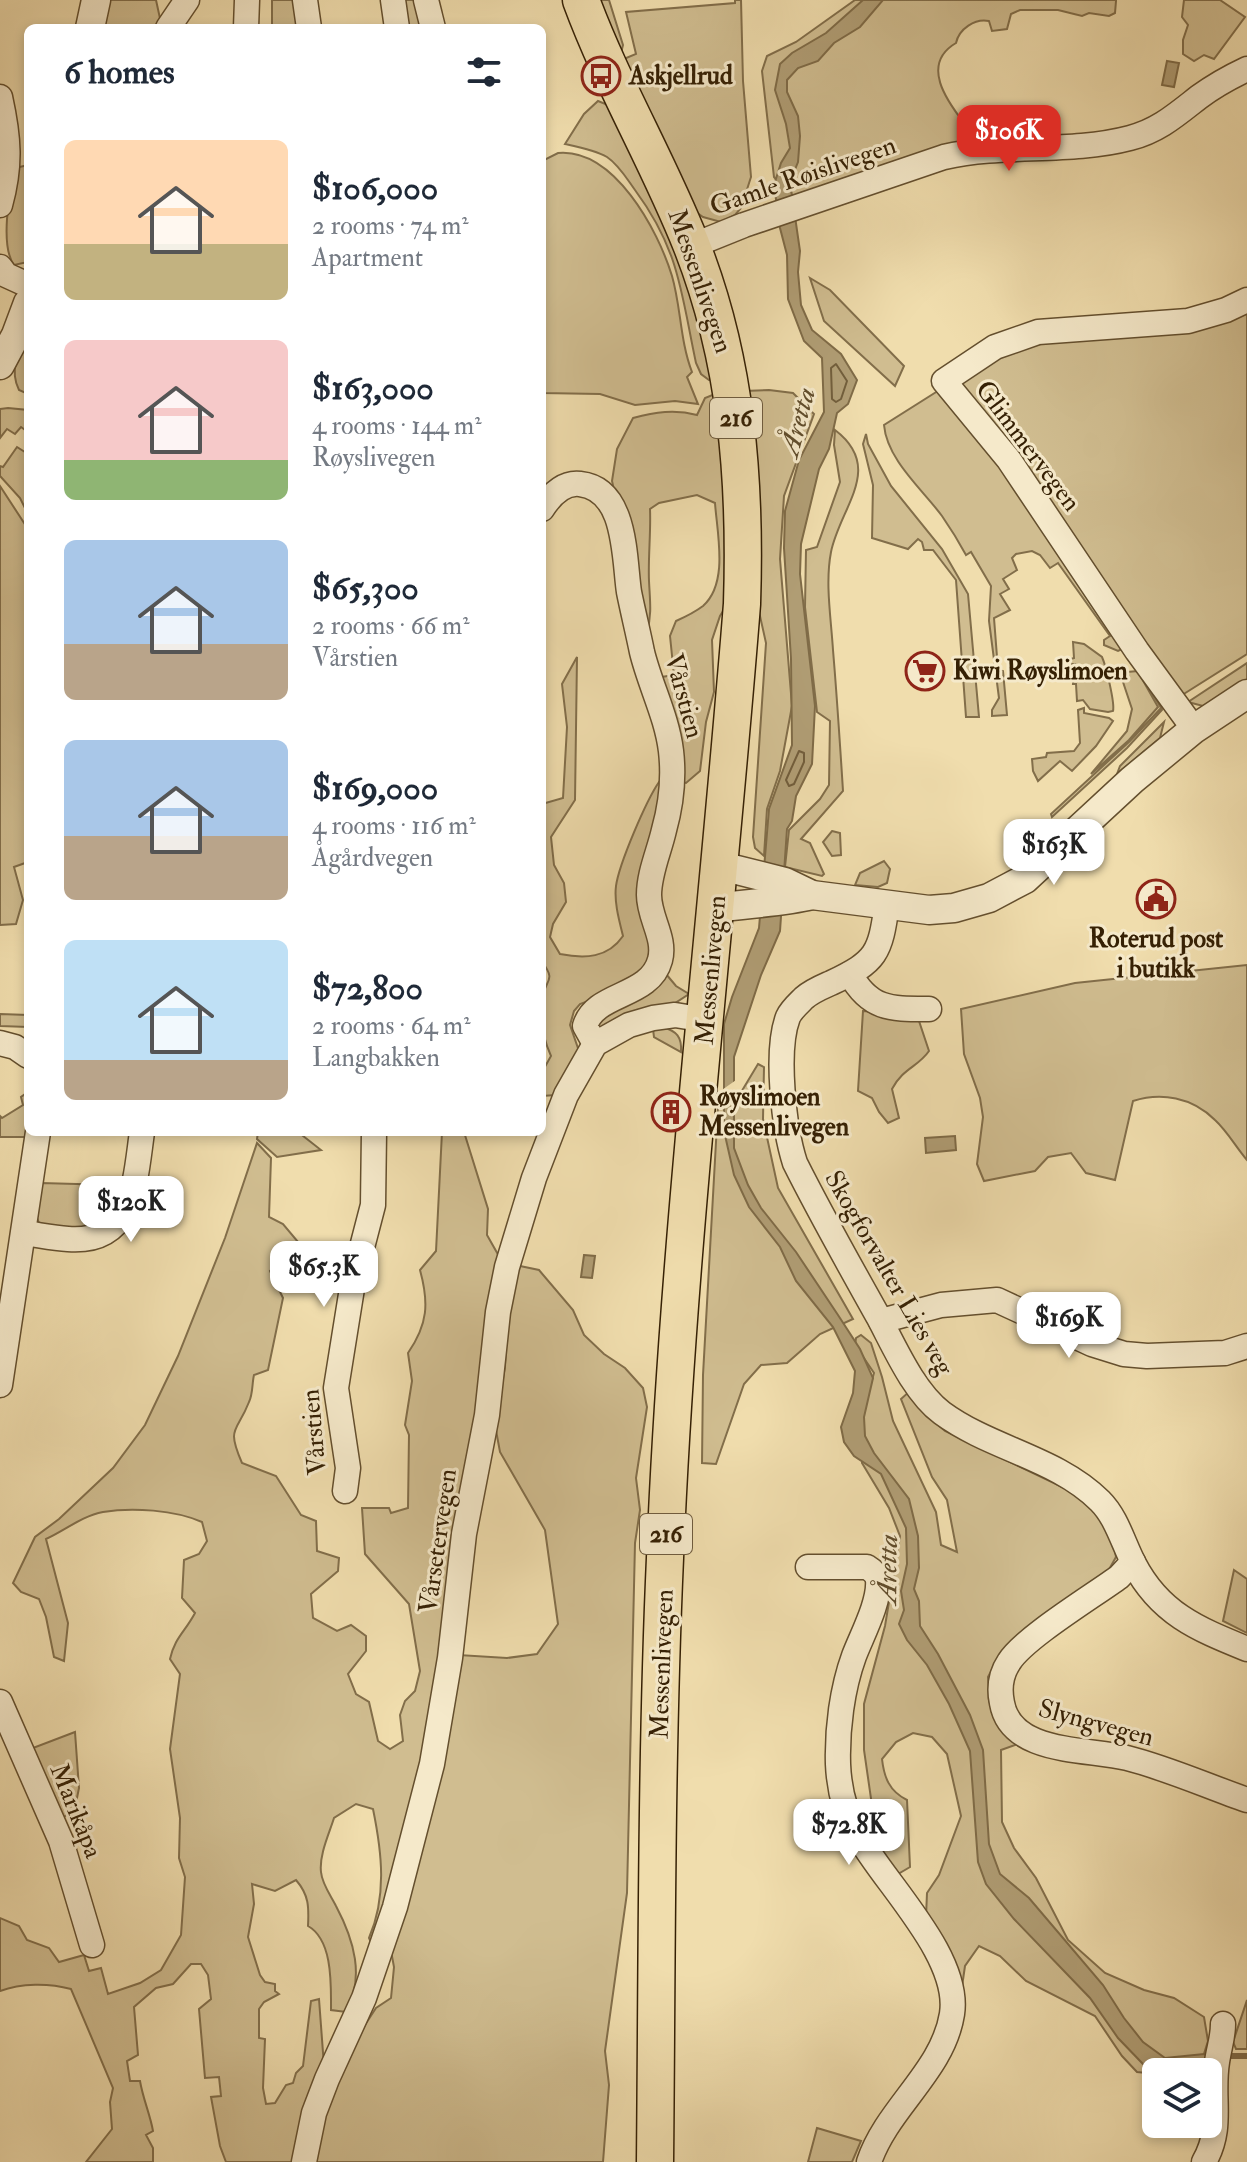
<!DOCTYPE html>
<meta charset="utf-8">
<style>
body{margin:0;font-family:"IM FELL Double Pica",serif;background:#f6f6f7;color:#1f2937;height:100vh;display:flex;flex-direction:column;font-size:30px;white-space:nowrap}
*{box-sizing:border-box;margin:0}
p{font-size:26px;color:#747a83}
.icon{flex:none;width:44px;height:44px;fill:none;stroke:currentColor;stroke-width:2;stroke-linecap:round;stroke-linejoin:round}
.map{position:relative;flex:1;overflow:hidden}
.side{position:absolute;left:24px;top:24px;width:522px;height:1112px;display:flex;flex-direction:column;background:#fff;border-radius:12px;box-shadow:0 4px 12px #0003}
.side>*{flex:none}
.fabs{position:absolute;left:1142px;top:2058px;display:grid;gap:16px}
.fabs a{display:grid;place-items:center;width:80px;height:80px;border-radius:12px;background:#fff;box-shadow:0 4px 12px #0003;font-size:40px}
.price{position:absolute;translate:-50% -68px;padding:0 18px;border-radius:16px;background:#fff;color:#222;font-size:26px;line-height:52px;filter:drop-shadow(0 2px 4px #0008)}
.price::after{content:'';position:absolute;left:50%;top:48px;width:24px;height:18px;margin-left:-12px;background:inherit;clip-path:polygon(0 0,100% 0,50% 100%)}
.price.on{background:#d93025;color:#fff}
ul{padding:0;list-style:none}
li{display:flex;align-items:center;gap:24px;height:200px;padding:0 40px}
li span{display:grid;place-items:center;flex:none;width:224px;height:160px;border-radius:12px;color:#555}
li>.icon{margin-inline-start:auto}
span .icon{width:96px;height:96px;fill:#fffc;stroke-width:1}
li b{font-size:34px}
h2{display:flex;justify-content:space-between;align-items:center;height:96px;padding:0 40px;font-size:34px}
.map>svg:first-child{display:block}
.green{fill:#d0bd90;stroke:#826e4a;stroke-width:2}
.water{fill:#b09d74;stroke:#7f6b47;stroke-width:2}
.pier{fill:#f0ddad}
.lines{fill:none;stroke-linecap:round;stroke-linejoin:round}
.shore{stroke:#725e3c;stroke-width:2}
.stream{stroke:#7f6b47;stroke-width:6}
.minor-casing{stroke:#644f2e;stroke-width:27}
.tertiary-casing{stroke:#644f2e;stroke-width:31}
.primary-casing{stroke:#352004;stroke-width:39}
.minor{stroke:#f5e9ca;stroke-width:24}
.tertiary{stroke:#f5e9ca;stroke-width:28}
.primary{stroke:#f0ddad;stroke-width:36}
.labels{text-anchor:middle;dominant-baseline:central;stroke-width:6;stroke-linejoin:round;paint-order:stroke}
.shield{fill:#f5e9ca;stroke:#6f5c3f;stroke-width:2}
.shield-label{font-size:24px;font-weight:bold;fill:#352004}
.poi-label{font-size:26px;font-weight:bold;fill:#352004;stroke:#f5e9ca;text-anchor:start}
.street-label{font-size:26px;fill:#352004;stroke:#f5e9ca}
.water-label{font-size:28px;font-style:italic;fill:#604c2b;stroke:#f5e9ca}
</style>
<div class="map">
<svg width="1247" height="2162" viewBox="0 0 1247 2162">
<rect width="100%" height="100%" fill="#f0ddad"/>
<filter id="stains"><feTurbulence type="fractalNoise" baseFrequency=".0025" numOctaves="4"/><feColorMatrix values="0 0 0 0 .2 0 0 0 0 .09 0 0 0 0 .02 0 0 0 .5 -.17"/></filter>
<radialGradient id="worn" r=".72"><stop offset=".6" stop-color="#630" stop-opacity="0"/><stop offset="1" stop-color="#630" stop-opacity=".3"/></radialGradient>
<!-- green -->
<g class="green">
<path d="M108,0H156L161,23L158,28H102Z"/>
<path d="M272,0H299L303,28H272Z"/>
<path d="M396,0H420L428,28H402Z"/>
<path d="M590,0H609L623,45L619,61L636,54L626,12L735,3V0H741L743,81L751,177L741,208L735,215L721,222L703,217L689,207L627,82Z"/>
<path d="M855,0H1116V1L1115,13L1109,16L1089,13L1082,16L1058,10H1020L1011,14L1007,29L992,31L989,21C975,18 959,29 956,43C920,64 947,101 964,123L963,144L791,197L774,177L762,71L767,56L796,42Z"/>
<path d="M1184,0H1220L1245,17L1214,59L1204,55L1194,61L1183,54V40L1188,25L1182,17Z"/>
<path d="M598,101L608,105L670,223L716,380H709L701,374L696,363C681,293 680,251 635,190C627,179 619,165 607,157C595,150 579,147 565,144L584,114Z"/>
<path d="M558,153C614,148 658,230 672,276C681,307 680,341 692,372L687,377L698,404L675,401L635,405L600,394L542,393V161Z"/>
<path d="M28,165V262L14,265C0,246 9,194 15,168Z"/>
<path d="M810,278L830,290L904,366L895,386L824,321Z"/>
<path d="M1247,308V654L1179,697L958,381L1002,351Z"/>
<path d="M28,335V394L19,390C9,370 18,353 28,335Z"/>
<path d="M941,389L973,425L1122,649L1118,651L1104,645V640L1110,636L1058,563L1050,568L1040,555L1032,551L1016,554L1012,558L1017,570L1003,579L1009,589L1000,594L1010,610L994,618L998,670L1003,671L1007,715L992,716V710L999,698L989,621L991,586L971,552L966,555C959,542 951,529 942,516C923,490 887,460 884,425Z"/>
<path d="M769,390L793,393L814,414L784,496L780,559L792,706L780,771L767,809L764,856L755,848L753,837L766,643L754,589L744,391Z"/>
<path d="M720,392L730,600L720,616L712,640L714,692L706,722L700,771L686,783L677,781L658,686L662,677L674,675L670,636L676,621C685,617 695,612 703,606C729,583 717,533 715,503L697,495L659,503L650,509C651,533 648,557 649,581C650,602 652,613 647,633L612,481L617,449L633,418C655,412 675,409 697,415L705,398Z"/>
<path d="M8,408L28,410V432L21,427L15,434L7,429L0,438V409Z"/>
<path d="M835,430C885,468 840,507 831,552C825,583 831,618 833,650C837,697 840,744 843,791L801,839L810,843L824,874L822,876L785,867L789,830L820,799L829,785L830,721L817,712L805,607L806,550L817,547L840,482L834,445Z"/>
<path d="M866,434L868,444L891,486L942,549L968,594L979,717H966L956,580L933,550H924L922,542L918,539L908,549L872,538L873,485L863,444Z"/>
<path d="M17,447L28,454V514L20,498L0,476V466L3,467Z"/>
<path d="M0,486L28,529V862L14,867L23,900L16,924L0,925Z"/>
<path d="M1073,642L1084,644L1102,657C1106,666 1115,703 1113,711L1108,712L1090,709L1083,700L1077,701L1076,684H1073L1075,664H1071V659L1074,658Z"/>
<path d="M577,657L575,800L551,837L554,865L564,883L566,902L553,924L550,937L560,954C585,959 608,958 623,936C619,920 614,902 616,886C619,864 646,801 659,782L663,783L652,938L647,971L602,996L580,1004L574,1011L570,1025L580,1054L556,1095L542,1096V1072L551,1056C543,1038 539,1018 542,998C545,980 557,981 542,962V804L563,798L567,727L562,684Z"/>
<path d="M1247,663V680L1203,706L1188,702Z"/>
<path d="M1138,671C1150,680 1160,695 1162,710L1127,748L1052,817L1051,814L1130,741L1161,708L1143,677H1141L1158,707L1129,740L1091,774L1127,731L1132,709L1122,679L1127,672Z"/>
<path d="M1084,708V713L1109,718L1113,721L1096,746L1072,771L1060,761L1038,781L1033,771L1032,759L1046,757L1047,753L1074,751L1080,743L1078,710Z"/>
<path d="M1164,722L1160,738L1117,774L1120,766Z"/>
<path d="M832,831L840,833L841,855L832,856L823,842Z"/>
<path d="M884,861L890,869L887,883L878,887L855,885L860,873Z"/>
<path d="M1247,965V1160C1236,1147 1227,1131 1215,1120C1192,1097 1161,1092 1133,1101L1115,1180L1086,1173L1071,1153L1048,1157L1035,1171L984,1181L977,1164L983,1117L980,1098L964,1054L961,1009L1075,983Z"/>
<path d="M666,974L676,986L689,994L672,1005L601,1028L598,1026L601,1016C624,1005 652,996 666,974Z"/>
<path d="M863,1011L917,1015L929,1051C918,1067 903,1068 892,1089L899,1118L888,1123L879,1112L872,1098L858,1091Z"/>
<path d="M0,1014L28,1015V1027L0,1026Z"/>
<path d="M662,1027C677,1031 682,1037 681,1052L654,1037L653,1029Z"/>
<path d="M758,1064L764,1067L763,1119L778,1188L853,1319L820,1334L787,1363L761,1365L744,1384L716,1464L702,1463L703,1375L718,1106L740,1094Z"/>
<path d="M28,1092V1132L25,1137H0V1116L2,1118L23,1105L21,1097Z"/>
<path d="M258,1132H298L321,1150L277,1157L257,1139Z"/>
<path d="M442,1132H464L488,1209L487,1235L500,1258L433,1740L374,1949L369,1938C387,1896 382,1853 373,1809L356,1804L334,1818C329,1834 319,1855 321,1872C322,1884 331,1896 336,1906C354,1940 365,1977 346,2012L331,2010C331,1985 333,1940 308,1926C309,1907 309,1895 296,1880L275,1891L252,1884L254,1904L248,1937L260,1975L265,1982L275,1984V1991L279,1994L264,2002L259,2009V2038L265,2039L263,2088L266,2104L275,2103L286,2085L293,2083L296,2073L303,2066L311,2001L319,1999L324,2066L295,2162H226L220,2146L211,2097L221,2096L219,2077L205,2078L199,2009L211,1999L208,1975L201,1964H191L173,1984L156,1988L134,2007L138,2055L127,2061L130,2081H140C143,2099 150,2114 153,2131L146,2135L153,2148V2162H86L112,2129L110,2102L113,2088L71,1989C49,1983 21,1983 0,1991V1918L19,1926L27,1940L49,1948L59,1962L84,1955L89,1971L101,1968L108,1994L140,1983L161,1970L181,1935L185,1877L179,1858L180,1818L170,1749L180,1674L170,1659C175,1637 185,1632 195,1613L182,1598L184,1560L199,1554L207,1541L202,1522C175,1510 132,1507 103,1512C82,1516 64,1531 46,1539L68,1623L64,1661L54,1657L46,1617L39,1599L21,1592L13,1583L35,1537L59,1519L113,1468L145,1425L178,1356L225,1238L257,1143L271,1158L269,1217L283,1224L309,1255L306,1267L281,1260L270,1271L283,1298L268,1370L254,1375C252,1383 253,1394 249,1402C237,1433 226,1426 242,1463L276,1476L301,1515L316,1521L317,1551L339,1558L338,1571L311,1594L313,1618L337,1631L351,1625L366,1636V1651L348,1674L356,1694L369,1702L378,1741L390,1749L403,1741L400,1715L405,1701L415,1691L420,1671L409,1604L365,1554L362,1508H389L391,1513L408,1508L409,1435L405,1425L412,1381L408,1353C428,1324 429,1303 420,1270L436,1251Z"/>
<path d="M41,1183L111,1185L110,1201L115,1203C111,1211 108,1222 100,1226C83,1234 56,1228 39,1223L36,1215Z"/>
<path d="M520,1266L539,1270L573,1310L584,1335L604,1354L625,1368L643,1388L647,1407L636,1478L640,1510L635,1543L627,1893L605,2051L609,2085L603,2162H308L311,2140L363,2028L376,2008L391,1998L394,1967L391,1951L459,1655L507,1658L537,1654L558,1624L545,1530L500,1452L495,1425L505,1367L508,1307L512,1278Z"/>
<path d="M861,1335L871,1343L882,1377L893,1421L936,1512L941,1545L957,1552L947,1500L932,1477L901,1399L911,1390L921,1410L945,1431L1081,1496L1099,1513L1113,1536L1116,1557L1107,1573L1084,1592L1002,1651L988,1677L989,1701L998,1723L1018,1744L1001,1750L1002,1822L1014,1848L1036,1878L1068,1940L1105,1973L1144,1990L1174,1998L1204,2017L1208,2041L1199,2070L1192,2072H1156V2074L1137,2072L1122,2056L1095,2016L1026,1981L1000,1956L979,1946L965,1966L959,2007L926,1917L927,1893L939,1875L961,1816L947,1754L932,1737L913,1733L896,1742L882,1759C884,1777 889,1791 907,1800L910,1867L898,1874L879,1854L864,1750V1704L885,1626L900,1536L889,1508L862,1463L863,1412L874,1373L855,1345L856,1338Z"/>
<path d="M1234,1570L1247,1579V1633L1223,1621Z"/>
<path d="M75,1732L79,1788L75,1808L64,1817H57L25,1751Z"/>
<path d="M1247,2000V2049H1236L1233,2042Z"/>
<path d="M817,2128L861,2141L852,2162H808Z"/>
</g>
<!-- water -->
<g class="water">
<path d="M863,0H883L860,27L834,43L818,61L798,68L787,80V92L798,116L800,136L798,162L790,182L800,251L798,272L801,305L812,330L841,354L857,380L848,404L837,413L829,449L819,469L801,544L800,574L815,706L812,764L796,796L792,821L787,829L780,931L761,975L734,1057V1148L748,1185L761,1208L796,1252L838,1315L860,1349L873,1378L864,1417L865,1436L874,1453L909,1499L918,1536L919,1568L914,1589L919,1601L920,1626L938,1654L970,1715L983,1750L989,1844L1000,1874L1029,1898L1103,1985L1124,2018L1143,2042L1165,2058L1204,2054L1210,2057V2063L1185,2072H1169L1143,2064L1118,2038L1090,1998L1014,1919L986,1884L978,1862L970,1751L949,1704L927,1665L907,1640L899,1624L904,1610L901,1591L907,1564L906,1528L881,1474L854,1456L844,1442L841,1427L853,1393L855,1371L833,1327L796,1281L780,1247L749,1207L734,1175L724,1131V1024L732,997L759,928L769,809L792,745L791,659L784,548L785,511L799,460L824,412L822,358L804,341L788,299L787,255L780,228L774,185L781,163L790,148L786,124L775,90L780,64L792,53L826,33Z"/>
<path d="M1167,61L1179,63L1174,87L1162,85Z"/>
<path d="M955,1136L956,1150L926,1153L925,1138Z"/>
<path d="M584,1255L595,1256L592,1278L581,1277Z"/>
</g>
<!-- pier -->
<path class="pier" d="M739,1078V1094L719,1103V1092Z"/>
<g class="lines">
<!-- shore -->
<g class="shore">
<path d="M836,364L847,381L841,399L836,402L832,399L831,368Z"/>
<path d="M799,751L804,753V762L794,784L789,786L786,780Z"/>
</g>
<!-- stream -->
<path class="stream" d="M1230,2056H1247"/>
<defs>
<g id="minor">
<path d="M305,0L309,28"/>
<path d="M393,0L397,28"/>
<path d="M426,0L433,28"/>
<path d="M168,28L187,0"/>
<path d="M246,28L247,0"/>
<path d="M0,97C9,138 11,165 0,205"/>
<path d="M692,246L744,225L944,157C1005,143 1069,154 1130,138C1158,131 1176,115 1199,97C1214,86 1230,77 1247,69"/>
<path d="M0,267L6,275L28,285"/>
<path d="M542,509C551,495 563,482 580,484C627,489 624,559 629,592C633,612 638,632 642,652C650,685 667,717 671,751C674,777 671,805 664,830C659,852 649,873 649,895C649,918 666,938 660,960C650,998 595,992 585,1026L595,1044"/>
<path d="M1194,729L1137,651L1009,460L944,381L995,347L1038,332L1188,321L1226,310L1247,300"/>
<path d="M887,904C880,954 877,961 831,983C822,987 812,991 804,998C799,1003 791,1010 788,1017C775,1051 784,1129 795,1163C821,1215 850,1266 879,1318C895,1348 914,1392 942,1413C991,1449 1057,1458 1100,1501C1117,1518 1123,1543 1134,1564C1160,1614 1198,1629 1247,1649"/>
<path d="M850,974C870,1010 891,1009 929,1009"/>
<path d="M0,1043L15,1047L28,1056"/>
<path d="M24,1233C39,1235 53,1238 68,1239C134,1244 135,1181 142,1132"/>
<path d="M881,1321L941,1305L997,1300L1092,1344L1124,1354L1147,1356L1225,1353L1247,1346"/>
<path d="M0,1385L38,1132"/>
<path d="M345,1491L348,1468L336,1388L353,1282L373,1205L374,1132"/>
<path d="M1133,1562L1119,1577C1093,1596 1024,1638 1009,1662C1001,1674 999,1689 1002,1703C1011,1755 1088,1748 1127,1758C1167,1768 1207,1786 1247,1800"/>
<path d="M808,1567H867C872,1570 877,1574 878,1580C880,1602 862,1635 854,1656C842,1689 837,1729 838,1764C839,1788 845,1813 857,1834C884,1883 961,1956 952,2014C943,2071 887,2108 869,2162"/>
<path d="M0,1702L61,1841L92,1945"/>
<path d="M304,2162L314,2113L327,2079L364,1998L395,1907L432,1764L450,1658L464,1534L487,1415L498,1312L507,1267L534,1178L566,1095L595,1044L629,1025L653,1018L675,1015L706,1020"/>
<path d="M1204,2162C1224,2127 1211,2099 1217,2062C1219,2048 1223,2038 1223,2024"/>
</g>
<g id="tertiary">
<path d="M90,28L96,0"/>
<path d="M0,365L16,335L28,303"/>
<path d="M721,866L785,882L812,895L929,910L954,908L989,898L1025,879L1132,780L1194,729L1247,694"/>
<path d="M716,908C748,903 780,903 812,895"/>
</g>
<path id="primary" d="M581,0C612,84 658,161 691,244C737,360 746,481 742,604C717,922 678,1239 665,1558C656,1759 657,1961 655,2162"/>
</defs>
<!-- minor casing -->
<use href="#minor" class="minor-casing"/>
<!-- tertiary casing -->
<use href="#tertiary" class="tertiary-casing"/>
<!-- primary casing -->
<use href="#primary" class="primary-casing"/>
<!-- minor -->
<use href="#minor" class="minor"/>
<!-- tertiary -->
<use href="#tertiary" class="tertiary"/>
<!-- primary -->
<use href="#primary" class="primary"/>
</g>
<!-- icons -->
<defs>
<symbol id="bus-ring" viewBox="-11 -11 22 22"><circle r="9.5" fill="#f5e9ca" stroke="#8f2418" stroke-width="1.5"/><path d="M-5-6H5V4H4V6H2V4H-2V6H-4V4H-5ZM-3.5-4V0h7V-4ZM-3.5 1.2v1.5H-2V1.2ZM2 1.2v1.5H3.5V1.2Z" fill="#8f2418"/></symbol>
<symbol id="supermarket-ring" viewBox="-11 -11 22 22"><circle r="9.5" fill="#f5e9ca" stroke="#8f2418" stroke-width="1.5"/><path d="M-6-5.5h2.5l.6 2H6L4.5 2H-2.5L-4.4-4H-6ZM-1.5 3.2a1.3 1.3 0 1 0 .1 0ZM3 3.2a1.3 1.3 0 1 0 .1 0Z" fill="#8f2418"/></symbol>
<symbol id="civic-ring" viewBox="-11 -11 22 22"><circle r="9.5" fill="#f5e9ca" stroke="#8f2418" stroke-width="1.5"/><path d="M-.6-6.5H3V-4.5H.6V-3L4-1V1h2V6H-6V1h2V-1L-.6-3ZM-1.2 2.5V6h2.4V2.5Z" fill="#8f2418"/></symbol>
<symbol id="building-ring" viewBox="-11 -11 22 22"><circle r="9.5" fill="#f5e9ca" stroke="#8f2418" stroke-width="1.5"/><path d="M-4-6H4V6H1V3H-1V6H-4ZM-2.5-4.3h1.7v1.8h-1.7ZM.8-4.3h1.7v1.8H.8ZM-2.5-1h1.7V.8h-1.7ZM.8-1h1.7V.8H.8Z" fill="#8f2418"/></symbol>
</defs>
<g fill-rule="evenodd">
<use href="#bus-ring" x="579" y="54" width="44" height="44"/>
<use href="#supermarket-ring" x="903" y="649" width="44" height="44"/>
<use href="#civic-ring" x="1134" y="877" width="44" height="44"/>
<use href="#building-ring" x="649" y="1090" width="44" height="44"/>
</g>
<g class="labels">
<!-- shield labels -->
<g class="shield">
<rect x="710" y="398" width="52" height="40" rx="6"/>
<rect x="640" y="1514" width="52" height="40" rx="6"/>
</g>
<g class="shield-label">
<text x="736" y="418">216</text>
<text x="666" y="1534">216</text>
</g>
<!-- poi labels -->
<g class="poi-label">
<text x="629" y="76">Askjellrud</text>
<text x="953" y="671">Kiwi Røyslimoen</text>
<text x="1156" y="939" text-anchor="middle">Roterud post<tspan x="1156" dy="30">i butikk</tspan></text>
<text x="699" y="1097">Røyslimoen<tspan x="699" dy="30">Messenlivegen</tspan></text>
</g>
<!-- street labels -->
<g class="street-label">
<text transform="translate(803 176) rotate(-19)">Gamle Røislivegen</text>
<text transform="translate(700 281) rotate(71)">Messenlivegen</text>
<text transform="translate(1028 446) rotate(53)">Glimmervegen</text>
<text transform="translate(684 696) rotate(75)">Vårstien</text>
<text transform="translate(711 970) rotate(-85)">Messenlivegen</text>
<text transform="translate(889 1273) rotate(60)">Skogforvalter Lies veg</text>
<text transform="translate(314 1432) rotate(-95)">Vårstien</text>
<text transform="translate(438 1541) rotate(-82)">Vårsetervegen</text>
<text transform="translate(662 1664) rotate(-88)">Messenlivegen</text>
<text transform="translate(1096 1723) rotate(15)">Slyngvegen</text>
<text transform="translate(76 1811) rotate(68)">Marikåpa</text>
</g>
<!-- water labels -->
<g class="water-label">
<text transform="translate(798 422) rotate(-75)">Åretta</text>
<text transform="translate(888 1569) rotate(-89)">Åretta</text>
</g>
</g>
<rect width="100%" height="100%" filter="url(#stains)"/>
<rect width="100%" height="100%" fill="url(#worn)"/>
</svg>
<div class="fabs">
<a><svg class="icon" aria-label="layers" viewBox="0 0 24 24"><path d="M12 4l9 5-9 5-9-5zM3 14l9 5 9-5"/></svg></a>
</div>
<b class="price on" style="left:1009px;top:173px">$106K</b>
<b class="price" style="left:1054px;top:887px">$163K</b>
<b class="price" style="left:131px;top:1244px">$120K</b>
<b class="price" style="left:324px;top:1309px">$65.3K</b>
<b class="price" style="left:1069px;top:1360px">$169K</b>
<b class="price" style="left:849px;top:1867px">$72.8K</b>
<section class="side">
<h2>6 homes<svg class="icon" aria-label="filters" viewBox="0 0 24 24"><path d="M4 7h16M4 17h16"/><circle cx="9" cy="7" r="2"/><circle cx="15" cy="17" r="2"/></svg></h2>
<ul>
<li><span style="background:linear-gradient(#ffd9b3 65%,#c2b280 0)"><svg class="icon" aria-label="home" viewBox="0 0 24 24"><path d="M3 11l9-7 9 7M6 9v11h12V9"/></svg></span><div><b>$106,000</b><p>2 rooms · 74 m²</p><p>Apartment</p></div></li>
<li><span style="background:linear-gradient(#f6c9c9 75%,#8fb573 0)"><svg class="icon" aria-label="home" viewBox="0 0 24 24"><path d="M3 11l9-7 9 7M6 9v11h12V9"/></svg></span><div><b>$163,000</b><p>4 rooms · 144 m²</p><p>Røyslivegen</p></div></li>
<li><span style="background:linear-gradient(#a9c7e8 65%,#b9a48a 0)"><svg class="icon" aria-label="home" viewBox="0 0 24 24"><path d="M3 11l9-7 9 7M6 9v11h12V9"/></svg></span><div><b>$65,300</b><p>2 rooms · 66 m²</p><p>Vårstien</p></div></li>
<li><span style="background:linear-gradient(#a9c7e8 60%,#b9a48a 0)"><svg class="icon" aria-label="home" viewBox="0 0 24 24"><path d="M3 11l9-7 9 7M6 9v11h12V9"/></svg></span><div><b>$169,000</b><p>4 rooms · 116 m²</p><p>Ågårdvegen</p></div></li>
<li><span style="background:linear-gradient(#bfe0f5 75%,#b9a48a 0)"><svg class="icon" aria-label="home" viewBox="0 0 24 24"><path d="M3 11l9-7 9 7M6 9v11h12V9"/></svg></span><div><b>$72,800</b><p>2 rooms · 64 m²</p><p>Langbakken</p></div></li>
</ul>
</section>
</div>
